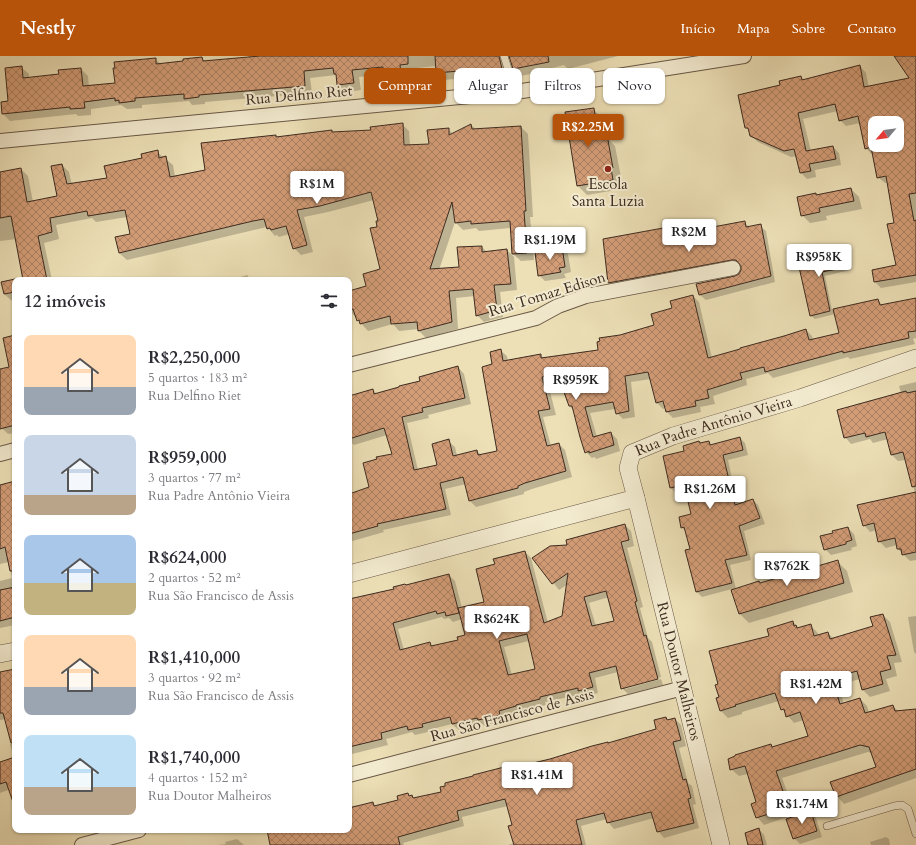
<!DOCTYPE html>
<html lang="pt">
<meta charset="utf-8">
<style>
body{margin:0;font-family:Cardo,serif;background:#f2f2f3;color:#2b2b33;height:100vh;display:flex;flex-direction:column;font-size:15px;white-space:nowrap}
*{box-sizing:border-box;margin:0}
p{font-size:13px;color:#7c7c81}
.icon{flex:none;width:22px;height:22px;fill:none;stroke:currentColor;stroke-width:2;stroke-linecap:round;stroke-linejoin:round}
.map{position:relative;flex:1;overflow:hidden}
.panel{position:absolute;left:12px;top:221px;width:340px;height:556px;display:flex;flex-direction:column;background:#fff;border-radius:8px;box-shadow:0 1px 3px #0004}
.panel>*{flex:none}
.hud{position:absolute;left:364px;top:12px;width:380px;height:36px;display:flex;gap:8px}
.needle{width:26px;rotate:241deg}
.fabs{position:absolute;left:868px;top:60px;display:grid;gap:8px}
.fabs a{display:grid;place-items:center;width:36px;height:36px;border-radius:8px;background:#fff;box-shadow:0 1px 3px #0004;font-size:20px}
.price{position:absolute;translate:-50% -34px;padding:0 9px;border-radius:4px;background:#fff;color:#222;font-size:13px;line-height:26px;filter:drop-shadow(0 1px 2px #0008)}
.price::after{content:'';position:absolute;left:50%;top:24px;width:12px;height:9px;margin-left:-6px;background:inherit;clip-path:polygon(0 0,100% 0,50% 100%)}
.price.current{background:#b45309;color:#fff}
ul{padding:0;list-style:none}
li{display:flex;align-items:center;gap:12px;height:100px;padding:0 12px}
li span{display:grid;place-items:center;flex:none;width:112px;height:80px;border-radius:8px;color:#555}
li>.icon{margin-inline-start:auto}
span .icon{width:48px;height:48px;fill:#fffc;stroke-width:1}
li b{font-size:17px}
h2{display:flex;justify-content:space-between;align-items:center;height:48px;padding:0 12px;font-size:17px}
.tag{padding:0 14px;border-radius:8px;background:#fff;box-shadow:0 1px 3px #0004;font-size:14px;line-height:36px}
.tag.current{background:#b45309;color:#fff}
header{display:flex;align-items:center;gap:24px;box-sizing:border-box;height:56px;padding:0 20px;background:#b45309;color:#fff}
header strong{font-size:19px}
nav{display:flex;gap:22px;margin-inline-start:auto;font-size:14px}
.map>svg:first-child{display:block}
.shadow{fill:#0003;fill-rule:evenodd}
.building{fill:url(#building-cross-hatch);stroke:#3c2b20;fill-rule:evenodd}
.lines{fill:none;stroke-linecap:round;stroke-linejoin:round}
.service-casing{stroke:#685846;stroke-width:8}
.minor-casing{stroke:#685846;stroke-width:16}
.tertiary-casing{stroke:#685846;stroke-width:18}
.service{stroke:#f3ebd0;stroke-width:7}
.minor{stroke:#f3ebd0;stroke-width:14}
.tertiary{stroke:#f3ebd0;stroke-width:17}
.poi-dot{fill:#8f2418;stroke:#f3ebd0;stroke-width:1.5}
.labels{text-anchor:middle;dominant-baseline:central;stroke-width:4;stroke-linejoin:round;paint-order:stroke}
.street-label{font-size:15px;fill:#3c2b20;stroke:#f3ebd0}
.poi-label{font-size:15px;fill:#3c2b20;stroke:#f3ebd0}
</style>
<header>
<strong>Nestly</strong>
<nav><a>Início</a><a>Mapa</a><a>Sobre</a><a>Contato</a></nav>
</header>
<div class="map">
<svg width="916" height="789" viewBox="0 0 916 789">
<defs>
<pattern id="building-cross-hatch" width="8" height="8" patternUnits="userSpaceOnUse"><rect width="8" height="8" fill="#d39d77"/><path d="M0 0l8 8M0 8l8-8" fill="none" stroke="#ac8061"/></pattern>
</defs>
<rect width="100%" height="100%" fill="#ede0b7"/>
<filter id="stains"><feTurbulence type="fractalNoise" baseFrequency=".005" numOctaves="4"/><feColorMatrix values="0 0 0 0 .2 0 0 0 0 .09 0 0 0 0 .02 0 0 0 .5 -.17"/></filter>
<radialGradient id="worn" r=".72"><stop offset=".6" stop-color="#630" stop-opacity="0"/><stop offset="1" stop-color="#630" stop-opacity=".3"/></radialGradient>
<!-- shadow -->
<g class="shadow">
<path d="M248,0H618L568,13L564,9L544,14V15L521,20L514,12L511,2L507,4L511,29L491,32L483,23L468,25L465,22L444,24L437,17V10L406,13L407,26L392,27L384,18L359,21L361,34L346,36L338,28V21L336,19L310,22L312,37L205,46V48L192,49L189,45L142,49V52L127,53L121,49L91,53V59L78,60L76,58L10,65L3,58L10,45L21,11L29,18V22L60,19L81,13L88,20L89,31L116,28L155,3L161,8L184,6L202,2L206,6L248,2Z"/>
<path d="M899,0H916V226L881,232L875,226L873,215L897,210L895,167L888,127H885L878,121L874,98H872L866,92L860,67L846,70L840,64L838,55L803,63L811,95L833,91L839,97L841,109L815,114L816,121L807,123L801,117L797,100L791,101L758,86L751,80L750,75L746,72L781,30L801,21L804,24L860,10L866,17L869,32L911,23ZM875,67H897V89H875Z"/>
<path d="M593,53L602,62L606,81L615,90L621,121H619L622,133L587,139L578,130Z"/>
<path d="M402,68L409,75L410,90L430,89L448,73L453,78L471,69L476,73L521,71L528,78L533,161H530L534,204L521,205L513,198L511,172L479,175L476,172L463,174L455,166L439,214L460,212L482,191L487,196L507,194L514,201L517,234L500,236L503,261L484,266L477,259L475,240L456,242L458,273L426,282L419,275V273L399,275L393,268L368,275L349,254V236L367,231L382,214L378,172L379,166L374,144L328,156L304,161L313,196L301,199L294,192L289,178L279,181L277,179L275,180L267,171L127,204L119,197L131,178L127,161L96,166L92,162L56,169L59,183L44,187L52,224H15V244L12,245L4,238L2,227L24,222L17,183L0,185V117L21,113L28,120L33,146L58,141L62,109L69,116L72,129L108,123L157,96L173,109L175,121L206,115L276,80L277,82L331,75L333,77L372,75Z"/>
<path d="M851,133L859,141L862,153L826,160L827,164L810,167L802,159L815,138L817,140Z"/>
<path d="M745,167L750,172L760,170L766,175L775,226L706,244L700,239L739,220L742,216V209H738L614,232L609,227L685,170L691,176Z"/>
<path d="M562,192L568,198L571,216L564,218L566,222L545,225L539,219Z"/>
<path d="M843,195L847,199L850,214L825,220L832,254L878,244L883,250L916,243V282L913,283L915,288L850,303L848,301L773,322L768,317L746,323L747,329L713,340L715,348L700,351L701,356L673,362L667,356L666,352L663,353L657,347L651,323L631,326L635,361L623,363L617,357L615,353L590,357L597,381L611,377L617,383L620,395L596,403L595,401L592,402L586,396L574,354L569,350L560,324L548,328L556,359L543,361L551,390L559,388L565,394L572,421L532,433L524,436V438L476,451L470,445L466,428L445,433L451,459L383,474L384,476L349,486V439L370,432L393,398L387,379L354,389L349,384V340L373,334L377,338L421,326L458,311L464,318L471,348L428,359L429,362L407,367L418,414L438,409L448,385L455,391L457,400L477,395L481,399L498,396L494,309L500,294L507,300L508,305L540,299L544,302L599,295L620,279L655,270L673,253L693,240L699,246L712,302L806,274L812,280L813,284L840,278L835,258L815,263L811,260L818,201Z"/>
<path d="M247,219L251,224H231Z"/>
<path d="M15,280V377L8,378L2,372L0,373V314L10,312Z"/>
<path d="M916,326V504L910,505L898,493L897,489L886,492L879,485L877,474L870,476L864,469L915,437L906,404L898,405L892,399L888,383L873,387L870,383L851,388L845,381L901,337L899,330Z"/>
<path d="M740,382L745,387L748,399L728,404L738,449L753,444L758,449L765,468L744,475L751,504L730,509L736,533L761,528L838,506L847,515L853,536L749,567L740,558L732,533L702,541L697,536L691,494L687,476L682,472L692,459L686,435L676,437L671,432L686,396L699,386L701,388L708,386L712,389Z"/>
<path d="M15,429V569L0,572V525L12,522L9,506L0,508V430Z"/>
<path d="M625,469L631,475L634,490L627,492L643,551L640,552L648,582L652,586L661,621L625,631V633L661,623L663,629L628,638L622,632L618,616L595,622L598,637L585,640L583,638L545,646L546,649L521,655V656L504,661L505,665L484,670L483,668L459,674L452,668L428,674V676L415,679L412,676L386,683L388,689L352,698L349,695V544L449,519L455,525L462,552L485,546L496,509L525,496L531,502L548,567L563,561L568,528L559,534L534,502ZM609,541L615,565L596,570L589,547ZM442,561L444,563L449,562L453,566L462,563L466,579L460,584L433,590L430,587L404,594L398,573ZM529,585L536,613L512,619L504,591Z"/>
<path d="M848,472L854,478L857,490L851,492L852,494L831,499L825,493L834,478Z"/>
<path d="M883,559L890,566L902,606L894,607L897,620L886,623L890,635L870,641L863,634L860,623L838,629L844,648L860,643L867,650L869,657L893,650L899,656L916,654V722L844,748L837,740L877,712L872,697L868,696L782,722L789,741L793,746L797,758L764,769L757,761V747L748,718L739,720L731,713L770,689L773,691L809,680L804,664L794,667L782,653L779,645L742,656V658L728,662L721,655L720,642L770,581L793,566L799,572L810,569L817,576L819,580L828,577L834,583L874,571Z"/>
<path d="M916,560V598L914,596L908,561Z"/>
<path d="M15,619V737L11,733L0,737V706L14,702L10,688H12L6,663L0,664V622Z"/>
<path d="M666,662L668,665L675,663L681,669L686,690L679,692L688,727L692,730L696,748L693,749L699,772L664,782L658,775L654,762L614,773L608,766L607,763L581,770L586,789H508L514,787L513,769L508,750L462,761L464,770L403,787L404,789H271L272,774H349V751L357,749L359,751L372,747L376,750L399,745L408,738L415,743L442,736L511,710L513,712L550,704L657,674Z"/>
<path d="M810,756L816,762L822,781L800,788L794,782Z"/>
<path d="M759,773L764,779L767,789H749Z"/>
<path d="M886,781L889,783L890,789H871L870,786Z"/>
<path d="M237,783L244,789H218L226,788L225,786Z"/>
</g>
<!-- building -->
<g class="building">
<path d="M260,0H408V8L400,9L401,19L384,20L383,11L352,14L354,27L337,29L336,18H334L333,12L304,15L305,30L199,39V41L184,43V38L135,42V45L119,47V44L115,45V42L84,46L85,52L70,53V51L2,58L1,46L8,45L5,12L22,10L23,22L59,18L58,14L81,12L83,30L115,27L113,12H115L114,6L156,2V8L183,5V3L202,1L203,5Z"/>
<path d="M435,0H499L504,22L482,25L478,16L460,18L459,15L436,17Z"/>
<path d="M509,0H548L549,6L513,13Z"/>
<path d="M894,0H916V137L909,138L914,165L916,164V219L874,226L872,214L896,209L887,168L894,167L886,120L877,122L871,91L865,93L858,60L839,65L835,48L798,57L806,95L833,90L836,103L809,108L811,115L800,117L794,93L784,95L750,80L748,72H745L738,39L780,29L779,25L801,20L802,24L860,9L864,31L909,22ZM875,67H897V89H875Z"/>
<path d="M594,52L598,81L607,79L613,112H611L613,124L577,130L565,56Z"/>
<path d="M403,67L404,89L429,88L427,74L449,72V79L471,68L472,73L521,70L526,155H524L527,197L512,198L510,165L471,168V165L455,167L452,146L430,213L459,211L457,191L482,190V196L507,193L511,228L494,229L497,254L476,260L473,233L449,235L452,266L418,275L417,266L391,268L390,260L360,268L359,264L357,265L353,253L349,254V235L366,230L363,218L380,213L370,172L377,171L376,165H378L371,136L320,150L297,154L307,189L293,193L286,170L271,174L270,172L267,173L264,163L253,165L119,197L115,181L130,178L125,154L88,160L87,155L50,162L52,176L38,180L47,224H23L11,160L0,162V116L21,112L27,146L57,140L51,110L62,108L67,128L107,122L104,110L142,102L141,98L158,94L159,102L166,100L170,121L205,114L201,87L276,79V81L332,74V76L371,74L370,71Z"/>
<path d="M851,132L854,145L819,152L820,156L801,160L797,141L816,137V139Z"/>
<path d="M745,165L746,171L761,168L771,220L699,239L696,228L735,220L739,218L741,214V210L736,204H732L608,227L603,183L685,168L686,176Z"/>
<path d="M562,190L565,211L559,212L561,216L538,220L535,196Z"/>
<path d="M844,194L847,211L822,216L830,255L810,260L797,202L817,198L818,200Z"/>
<path d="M15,223V236L4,238L1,226Z"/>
<path d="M693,239L708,302L740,293V292L784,280L806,273L809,284L839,277L833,253L878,243L880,249L916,242V275L908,276L909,282L843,297V295L765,316L764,311L740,317L742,323L707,334L709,342L695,345L696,350L666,356L663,345L656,347L648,316L625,320L629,355L616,358L613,346L585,351L593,381L611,376L614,389L589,397V395L585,397L580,381L572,350H569L557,317L542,321L550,353L538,355L547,390L559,387L566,415L525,427L518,430V432L469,445L463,421L440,427L446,453L377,468L378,470L349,478V438L369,431L363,407L377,403L376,401L392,398L384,372L349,383V340L373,333L374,338L399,331V330L420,325L419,321L458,310L465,342L422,352L423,356L402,361L414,414L437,409L432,388L449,383L453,400L477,394L478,399L497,395L482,311L492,308L490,296L501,293L503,305L541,298V302L598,294L597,286L600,285L599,282L620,279L654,269L651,258L672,252L670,245Z"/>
<path d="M15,279V369L0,373V313L9,311L3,282Z"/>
<path d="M906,335L907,337L916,335V430L912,431L903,396L891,399L885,376L866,381L865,377L844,382L837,354Z"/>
<path d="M740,381L743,394L723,399L735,449L753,443L760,462L739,470L747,499L725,504L732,527L696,536L685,494L690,493L684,471L681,472L679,461L691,458L684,429L670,432L663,400L684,395L683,390L699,385L700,387L709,385L710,389Z"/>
<path d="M15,425V515H10L5,491L0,493V429Z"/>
<path d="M916,436V496L902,499L901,493H897L895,482L878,486L874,467L863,470L857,449Z"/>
<path d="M625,468L629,484L621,486L637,545L635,546L644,580L646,579L658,623L621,633L616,610L589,617L593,631L578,635V632L540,641V643L516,649V650L499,655L500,659L478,664L477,662L452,668L450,661L422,668L423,671L408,674L407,670L381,677L382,683L349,691V543L394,533L393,531L405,528L406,529L449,518L459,557L446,560L445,556L437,558L436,555L393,567L400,594L430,586L431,590L458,584L457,581L465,579L458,552L484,546L476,513L495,508L493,503L525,495L544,567L562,560L568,517L552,528L532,502L550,490L567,489L566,484ZM606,535L614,565L592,570L584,541ZM527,578L535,613L508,619L499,585Z"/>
<path d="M848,471L852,484L846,486V488L824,494L820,480L833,477L832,475Z"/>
<path d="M838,504L844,527L739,558L731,534L759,525L760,527Z"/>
<path d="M15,531V561L0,565V534Z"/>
<path d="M883,558L896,599L887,600L891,613L880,616L883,628L862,634L857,615L832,622L840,648L860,642L865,657L893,649L895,655L916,653V713L836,741L830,726L876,711L869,691L860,689L838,696L776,715L784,738L786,737L791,751L756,762L751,748L756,746L745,710L730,714L728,703L735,700V699L771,688L772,691L808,680L800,656L786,661L784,653L781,654L775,637L735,649L736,650L720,655L716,642L719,641L715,629L718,628L709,595L769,580L767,573L793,565L794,570L796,569L797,572L811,568L814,580L828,576L830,583L873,570L870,561Z"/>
<path d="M15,613V687H11L3,657H0V616Z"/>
<path d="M666,661L667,664L675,662L681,684L673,686L683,724L686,723L691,742L688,743L694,767L657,776L651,756L607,767L604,757L576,764L582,789H514L508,770L512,769L505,743L457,755L459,764L398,781L400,789H270L267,774H349V752L373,746L374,750L398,744L397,740L408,737L409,740L412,739L413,742L441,736L440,731L445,730V727L473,720V719L512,709V712L550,703L592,690L608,686V687L656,673L654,664Z"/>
<path d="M15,701V746H13L6,726L0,728V706Z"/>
<path d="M811,755L817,775L793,783L786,763Z"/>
<path d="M759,772L763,789H748L745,777Z"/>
</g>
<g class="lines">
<defs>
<g id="service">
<path d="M504,0L515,36"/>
<path d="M827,770L894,750L902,749L908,753L916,778"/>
</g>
<g id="minor">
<path d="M0,85L522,35L744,0"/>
<path d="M349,309L536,262L558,250L586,240L733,212"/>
<path d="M0,398L15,394"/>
<path d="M349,719L683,632"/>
<path d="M82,789L139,774"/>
</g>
<g id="tertiary">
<path d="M349,518L636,442"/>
<path d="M0,598L15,595"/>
<path id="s1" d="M721,789L636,442L628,412L632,397L673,380L800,342L916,302"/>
</g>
</defs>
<!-- service casing -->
<use href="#service" class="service-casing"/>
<!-- minor casing -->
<use href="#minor" class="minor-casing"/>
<!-- tertiary casing -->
<use href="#tertiary" class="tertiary-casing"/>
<!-- service -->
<use href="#service" class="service"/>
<!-- minor -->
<use href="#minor" class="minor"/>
<!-- tertiary -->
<use href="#tertiary" class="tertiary"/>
</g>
<!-- markers -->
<circle class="poi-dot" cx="608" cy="113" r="4"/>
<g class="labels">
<!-- street labels -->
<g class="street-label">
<text transform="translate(299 39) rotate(-5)">Rua Delfino Riet</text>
<text transform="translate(547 238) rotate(-17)">Rua Tomaz Edison</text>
<text stroke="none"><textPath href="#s1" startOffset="490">Rua Padre Antônio Vieira</textPath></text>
<text transform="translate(679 615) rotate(76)">Rua Doutor Malheiros</text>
<text transform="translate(512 659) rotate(-15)">Rua São Francisco de Assis</text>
</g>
<!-- poi labels -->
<g class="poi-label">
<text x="608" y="128">Escola<tspan x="608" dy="17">Santa Luzia</tspan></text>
</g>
</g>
<rect width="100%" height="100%" filter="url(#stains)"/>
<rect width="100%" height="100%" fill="url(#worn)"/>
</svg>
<div class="fabs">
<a><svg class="needle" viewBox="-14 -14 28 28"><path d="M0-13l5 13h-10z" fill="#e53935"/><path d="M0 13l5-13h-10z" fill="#7c7c81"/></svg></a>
</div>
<b class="price current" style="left:588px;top:92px">R$2.25M</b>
<b class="price" style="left:317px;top:149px">R$1M</b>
<b class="price" style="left:689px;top:197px">R$2M</b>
<b class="price" style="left:550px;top:205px">R$1.19M</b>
<b class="price" style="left:819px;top:222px">R$958K</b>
<b class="price" style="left:576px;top:345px">R$959K</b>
<b class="price" style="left:710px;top:454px">R$1.26M</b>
<b class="price" style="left:787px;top:531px">R$762K</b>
<b class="price" style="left:497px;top:584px">R$624K</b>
<b class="price" style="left:816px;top:649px">R$1.42M</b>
<b class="price" style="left:537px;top:740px">R$1.41M</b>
<b class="price" style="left:802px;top:769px">R$1.74M</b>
<div class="hud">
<a class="tag current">Comprar</a>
<a class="tag">Alugar</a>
<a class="tag">Filtros</a>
<a class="tag">Novo</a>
</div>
<section class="panel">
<h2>12 imóveis<svg class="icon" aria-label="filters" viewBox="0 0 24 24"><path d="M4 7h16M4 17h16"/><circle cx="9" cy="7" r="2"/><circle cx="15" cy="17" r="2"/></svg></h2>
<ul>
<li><span style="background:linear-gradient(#ffd9b3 65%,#9aa5b1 0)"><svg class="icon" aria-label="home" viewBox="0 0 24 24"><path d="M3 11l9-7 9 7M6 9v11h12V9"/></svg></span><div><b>R$2,250,000</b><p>5 quartos · 183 m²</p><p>Rua Delfino Riet</p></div></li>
<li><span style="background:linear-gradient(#c9d6e8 75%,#b9a48a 0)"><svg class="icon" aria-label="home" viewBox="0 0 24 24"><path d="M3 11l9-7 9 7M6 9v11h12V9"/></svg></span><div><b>R$959,000</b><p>3 quartos · 77 m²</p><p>Rua Padre Antônio Vieira</p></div></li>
<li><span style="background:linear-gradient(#a9c7e8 60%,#c2b280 0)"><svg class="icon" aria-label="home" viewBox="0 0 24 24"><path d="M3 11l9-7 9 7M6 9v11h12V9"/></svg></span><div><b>R$624,000</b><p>2 quartos · 52 m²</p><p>Rua São Francisco de Assis</p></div></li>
<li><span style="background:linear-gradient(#ffd9b3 65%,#9aa5b1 0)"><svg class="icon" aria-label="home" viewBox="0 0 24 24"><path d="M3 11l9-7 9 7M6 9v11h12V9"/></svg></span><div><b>R$1,410,000</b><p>3 quartos · 92 m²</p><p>Rua São Francisco de Assis</p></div></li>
<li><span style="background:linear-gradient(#bfe0f5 65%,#b9a48a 0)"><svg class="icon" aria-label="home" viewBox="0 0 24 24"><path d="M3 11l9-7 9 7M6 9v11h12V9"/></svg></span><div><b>R$1,740,000</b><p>4 quartos · 152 m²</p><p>Rua Doutor Malheiros</p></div></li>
</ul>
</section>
</div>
